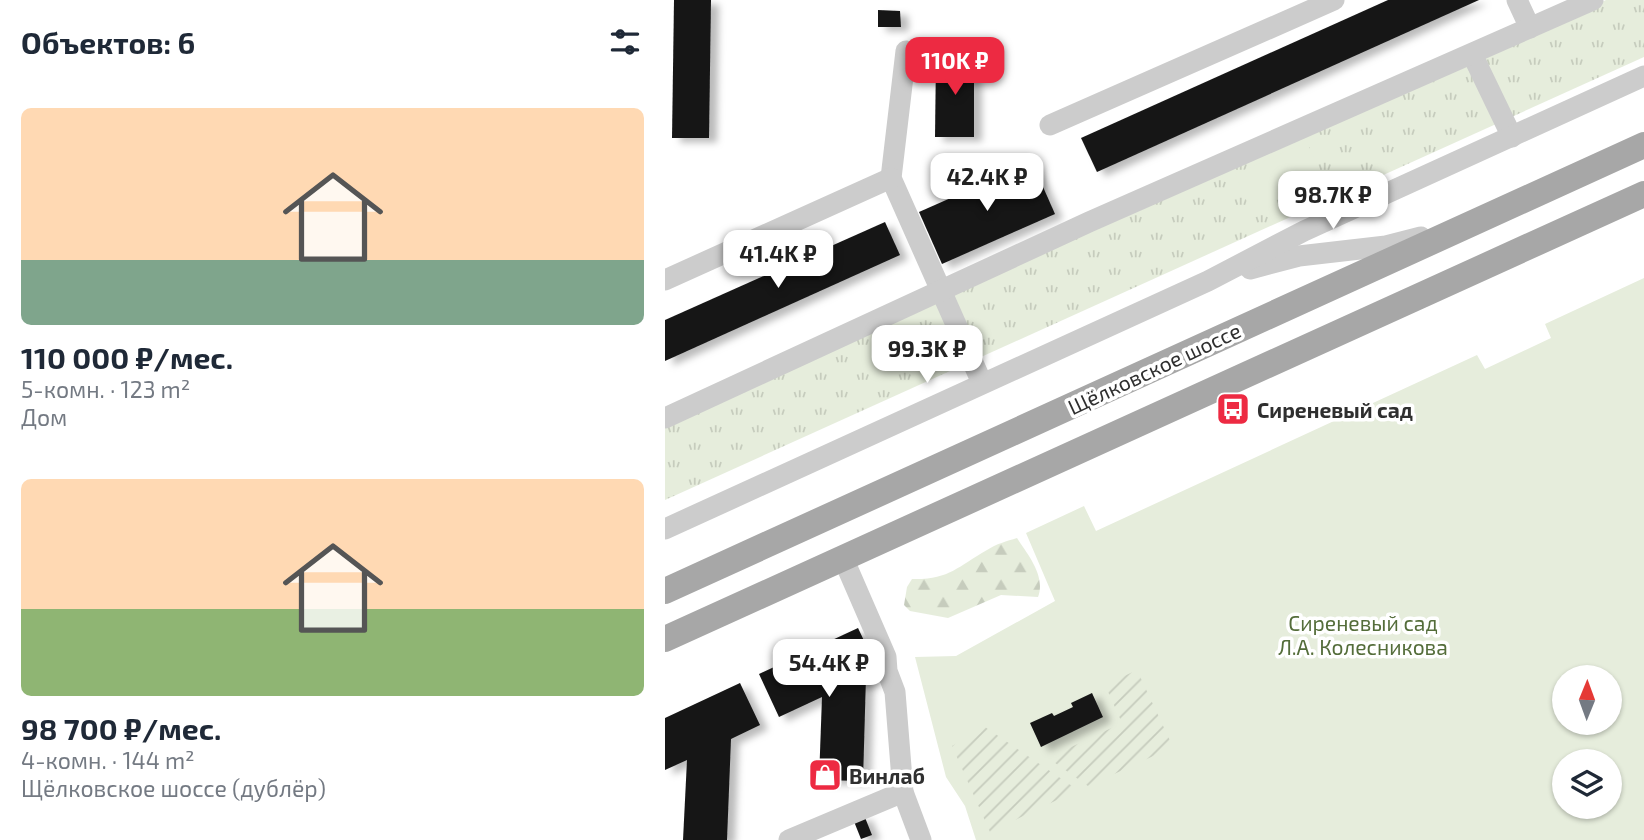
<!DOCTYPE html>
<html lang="ru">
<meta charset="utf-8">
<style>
body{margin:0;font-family:"Exo 2",sans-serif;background:#f2f2f3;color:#1f2937;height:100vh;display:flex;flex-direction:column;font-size:26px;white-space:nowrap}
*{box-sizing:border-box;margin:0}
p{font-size:23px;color:#747a83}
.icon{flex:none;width:38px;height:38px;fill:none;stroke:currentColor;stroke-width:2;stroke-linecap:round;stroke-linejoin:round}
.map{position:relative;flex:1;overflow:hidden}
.details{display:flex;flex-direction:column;background:#fff;width:665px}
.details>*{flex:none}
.needle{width:46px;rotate:1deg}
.fabs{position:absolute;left:887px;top:665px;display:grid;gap:14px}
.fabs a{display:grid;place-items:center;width:70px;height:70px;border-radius:50%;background:#fff;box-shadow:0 2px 5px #0004;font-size:35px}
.price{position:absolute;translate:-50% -60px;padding:0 16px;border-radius:14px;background:#fff;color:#222;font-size:23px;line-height:46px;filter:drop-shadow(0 2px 4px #0008)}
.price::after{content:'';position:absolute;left:50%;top:42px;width:21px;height:16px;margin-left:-10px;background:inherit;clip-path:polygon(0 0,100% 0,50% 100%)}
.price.current{background:#ed2a42;color:#fff}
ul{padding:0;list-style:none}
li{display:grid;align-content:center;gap:14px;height:371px;padding:0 21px}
li span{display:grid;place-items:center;height:217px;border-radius:10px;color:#555}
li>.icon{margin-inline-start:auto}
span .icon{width:126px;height:126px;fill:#fffc;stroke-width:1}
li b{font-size:30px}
h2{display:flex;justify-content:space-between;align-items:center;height:84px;padding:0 21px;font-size:30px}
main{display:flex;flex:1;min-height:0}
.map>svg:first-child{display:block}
.grass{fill:url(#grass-tufts)}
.forest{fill:url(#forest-firs)}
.park{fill:#e6eddc;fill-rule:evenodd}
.garden{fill:url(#garden-furrows)}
.building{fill:#161616;filter:url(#shadow)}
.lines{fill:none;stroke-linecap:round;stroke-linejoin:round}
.minor{stroke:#ccc;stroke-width:21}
.major{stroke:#a7a7a7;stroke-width:26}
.labels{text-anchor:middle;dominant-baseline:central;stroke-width:7;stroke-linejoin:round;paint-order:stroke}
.street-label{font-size:21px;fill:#2f2f2f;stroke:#fff}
.poi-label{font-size:21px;font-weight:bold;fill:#2f2f2f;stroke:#fff;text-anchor:start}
.park-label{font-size:21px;fill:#546d3a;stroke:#fff}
</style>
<main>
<section class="details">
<h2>Объектов: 6<svg class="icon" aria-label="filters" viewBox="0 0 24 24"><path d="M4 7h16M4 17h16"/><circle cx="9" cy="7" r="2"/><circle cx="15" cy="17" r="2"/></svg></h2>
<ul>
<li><span style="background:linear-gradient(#ffd9b3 70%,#7fa58c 0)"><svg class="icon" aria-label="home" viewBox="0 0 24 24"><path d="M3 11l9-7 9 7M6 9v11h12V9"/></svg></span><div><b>110 000 ₽/мес.</b><p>5-комн. · 123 m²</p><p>Дом</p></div></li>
<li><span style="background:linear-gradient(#ffd9b3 60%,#8fb573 0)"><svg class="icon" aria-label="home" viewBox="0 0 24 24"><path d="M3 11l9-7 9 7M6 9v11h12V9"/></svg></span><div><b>98 700 ₽/мес.</b><p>4-комн. · 144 m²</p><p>Щёлковское шоссе (дублёр)</p></div></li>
</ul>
</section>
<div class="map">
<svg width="979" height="840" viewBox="0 0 979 840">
<defs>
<pattern id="grass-tufts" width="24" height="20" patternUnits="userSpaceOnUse" patternTransform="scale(1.75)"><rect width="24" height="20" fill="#e6eddc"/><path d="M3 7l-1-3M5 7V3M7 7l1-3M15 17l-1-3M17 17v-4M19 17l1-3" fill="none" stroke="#c6ccbd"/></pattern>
<pattern id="forest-firs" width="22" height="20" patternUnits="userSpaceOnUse" patternTransform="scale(1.75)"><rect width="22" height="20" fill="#e6eddc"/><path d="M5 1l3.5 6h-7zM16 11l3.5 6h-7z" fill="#c6ccbd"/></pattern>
<pattern id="garden-furrows" width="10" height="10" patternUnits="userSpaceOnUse" patternTransform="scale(1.75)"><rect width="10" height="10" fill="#e6eddc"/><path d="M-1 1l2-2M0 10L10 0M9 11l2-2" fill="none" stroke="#c6ccbd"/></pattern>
<filter id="shadow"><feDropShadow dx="8" dy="4.5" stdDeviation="3.5" flood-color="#0004"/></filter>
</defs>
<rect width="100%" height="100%" fill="#fff"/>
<!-- grass -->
<path class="grass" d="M941,0H979V57L0,500V419Z"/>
<!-- forest -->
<path class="forest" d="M352,538C363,555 381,576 373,597L336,595L283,618L245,611L239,605L242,587L247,579C284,580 292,567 322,550C331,544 342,541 352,538Z"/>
<!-- park -->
<g class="park">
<path d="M642,142L658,180L586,211L570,174Z"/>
<path d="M979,278V840H311L300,806L281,777L250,657L291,656L390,601L361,533L419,506L431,531L812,355L820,369L886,338L880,324ZM900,677H945V723H900ZM900,761H945V807H900Z"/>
</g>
<!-- garden -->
<g class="garden">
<path d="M472,670L508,747L423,786L383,758L457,723L440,685Z"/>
<path d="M320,727L413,790L325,832L287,746Z"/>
</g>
<!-- building -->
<g class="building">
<path d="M9,0H46L44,138H7Z"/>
<path d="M723,0H814L432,172L416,138Z"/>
<path d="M213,10L235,11L236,27H213Z"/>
<path d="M271,57L309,58V137H270Z"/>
<path d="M367,162L390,214L277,264L254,212Z"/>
<path d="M220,222L235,255L0,361V320Z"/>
<path d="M193,628L213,670L201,676L198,781L154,780L157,697L114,717L94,674Z"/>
<path d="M75,683L95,725L66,739L62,840H18L22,760L0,770V718Z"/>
<path d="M427,693L438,717L376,747L365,723L387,713L389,716L408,707L406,703Z"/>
<path d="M199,815L207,835L196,839L188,819Z"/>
</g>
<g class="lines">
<!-- minor -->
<g class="minor">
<path d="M852,0L865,28"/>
<path d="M241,51L226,178L317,383"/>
<path d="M807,54L847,137"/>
<path d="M385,125L669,0"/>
<path d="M585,269L634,256L721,246L756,237"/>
<path d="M0,280L226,178"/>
<path d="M0,418L424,222L928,0"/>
<path d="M0,529L543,281L639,231L979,76"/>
<path d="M178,558L221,657L222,671L230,692L238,792"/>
<path d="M124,840L238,792L256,840"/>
</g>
<!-- major -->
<g class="major">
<path d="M0,591L979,145"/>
<path d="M0,639L979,194"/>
</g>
</g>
<!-- icons -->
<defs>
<symbol id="bus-square" viewBox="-11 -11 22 22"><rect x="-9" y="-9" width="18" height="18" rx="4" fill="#ed2a42" stroke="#fff"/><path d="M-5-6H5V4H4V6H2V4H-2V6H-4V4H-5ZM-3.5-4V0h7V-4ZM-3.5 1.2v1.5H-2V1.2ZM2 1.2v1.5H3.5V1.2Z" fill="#fff"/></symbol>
<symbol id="shop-square" viewBox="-11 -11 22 22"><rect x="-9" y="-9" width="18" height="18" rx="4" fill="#ed2a42" stroke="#fff"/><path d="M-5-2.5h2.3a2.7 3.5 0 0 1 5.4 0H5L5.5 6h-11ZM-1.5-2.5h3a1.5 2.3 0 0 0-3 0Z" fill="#fff"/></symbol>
</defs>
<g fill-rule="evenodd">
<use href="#bus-square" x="549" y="390" width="38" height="38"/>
<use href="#shop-square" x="141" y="756" width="38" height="38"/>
</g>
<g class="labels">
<!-- street labels -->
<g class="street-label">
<text transform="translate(489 368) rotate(-25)">Щёлковское шоссе</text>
</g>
<!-- poi labels -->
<g class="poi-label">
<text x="592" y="409">Сиреневый сад</text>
<text x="184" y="775">Винлаб</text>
</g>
<!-- park labels -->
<g class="park-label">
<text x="698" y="622">Сиреневый сад<tspan x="698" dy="24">Л.А. Колесникова</tspan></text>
</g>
</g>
</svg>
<div class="fabs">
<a><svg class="needle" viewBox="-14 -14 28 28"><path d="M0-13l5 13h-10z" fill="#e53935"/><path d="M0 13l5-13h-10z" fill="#747a83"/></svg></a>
<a><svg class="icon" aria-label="layers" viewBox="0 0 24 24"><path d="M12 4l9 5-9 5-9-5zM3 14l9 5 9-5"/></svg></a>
</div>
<b class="price current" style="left:290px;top:97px">110K ₽</b>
<b class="price" style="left:322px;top:213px">42.4K ₽</b>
<b class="price" style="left:668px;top:231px">98.7K ₽</b>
<b class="price" style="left:113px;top:290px">41.4K ₽</b>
<b class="price" style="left:262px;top:385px">99.3K ₽</b>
<b class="price" style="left:164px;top:699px">54.4K ₽</b>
</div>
</main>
